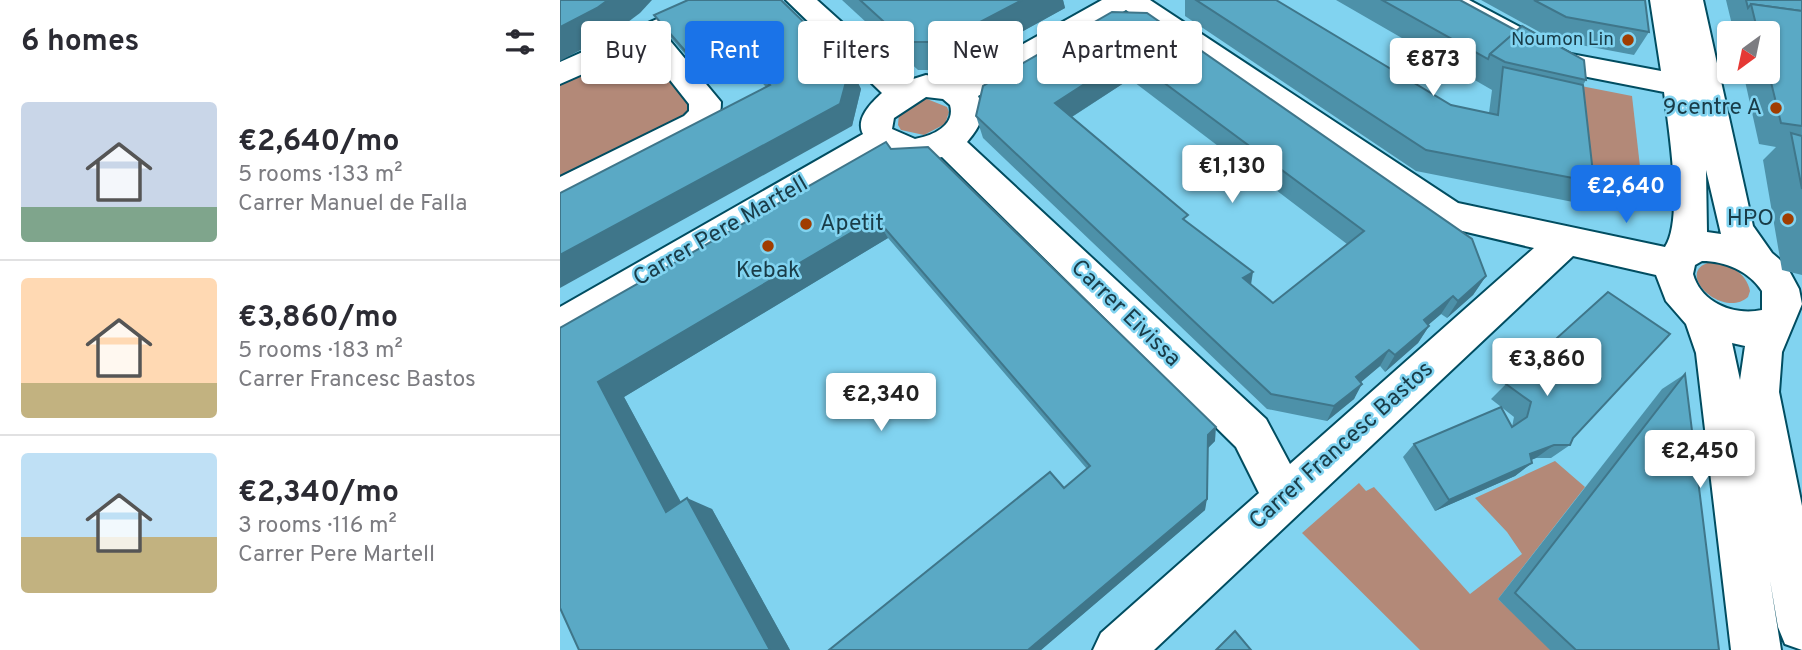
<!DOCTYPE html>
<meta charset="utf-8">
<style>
body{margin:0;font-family:Overpass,sans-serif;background:#f7f7f7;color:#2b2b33;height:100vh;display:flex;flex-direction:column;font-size:26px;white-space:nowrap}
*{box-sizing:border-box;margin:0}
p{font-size:23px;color:#7c7c81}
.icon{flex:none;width:38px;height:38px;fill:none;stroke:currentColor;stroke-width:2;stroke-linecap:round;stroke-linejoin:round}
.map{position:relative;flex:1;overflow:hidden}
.side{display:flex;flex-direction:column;background:#fff;width:560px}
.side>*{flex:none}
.guide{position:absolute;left:21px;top:21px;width:665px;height:63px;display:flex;gap:14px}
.needle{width:46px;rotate:213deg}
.buttons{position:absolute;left:1157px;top:21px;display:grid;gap:14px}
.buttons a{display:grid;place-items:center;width:63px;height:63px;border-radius:7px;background:#fff;box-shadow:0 2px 5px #0004;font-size:35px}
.price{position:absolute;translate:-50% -60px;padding:0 16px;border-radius:7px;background:#fff;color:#222;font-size:23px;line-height:46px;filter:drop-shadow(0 2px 4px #0008)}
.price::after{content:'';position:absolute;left:50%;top:42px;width:21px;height:16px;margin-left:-10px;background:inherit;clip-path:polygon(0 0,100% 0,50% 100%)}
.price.current{background:#1a73e8;color:#fff}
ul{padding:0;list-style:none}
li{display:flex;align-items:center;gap:21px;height:175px;padding:0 21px}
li+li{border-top:2px solid #e1e1e2}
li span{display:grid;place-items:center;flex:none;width:196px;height:140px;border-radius:7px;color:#555}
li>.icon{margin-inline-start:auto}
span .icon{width:84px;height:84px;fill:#fffc;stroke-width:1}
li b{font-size:30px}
h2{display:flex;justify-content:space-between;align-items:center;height:84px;padding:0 21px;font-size:30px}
.tag{padding:0 24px;border-radius:7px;background:#fff;box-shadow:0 2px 5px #0004;font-size:24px;line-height:63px}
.tag.current{background:#1a73e8;color:#fff}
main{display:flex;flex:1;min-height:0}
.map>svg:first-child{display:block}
.green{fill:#b38978}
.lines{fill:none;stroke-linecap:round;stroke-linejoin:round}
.minor-casing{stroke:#014d61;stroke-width:4}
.minor{fill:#fff;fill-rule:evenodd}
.wall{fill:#4d91a9;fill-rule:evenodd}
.shaded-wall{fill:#3f768a}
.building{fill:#5aa9c5;stroke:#3f768a;stroke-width:2;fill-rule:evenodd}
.poi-dot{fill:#a03d01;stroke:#81d3f0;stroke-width:2.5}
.labels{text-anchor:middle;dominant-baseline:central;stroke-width:5;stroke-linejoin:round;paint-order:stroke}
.far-poi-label{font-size:19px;fill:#193c48;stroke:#81d3f0;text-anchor:end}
.poi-label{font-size:23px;fill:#193c48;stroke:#81d3f0;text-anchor:end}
.street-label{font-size:23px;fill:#193c48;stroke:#81d3f0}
</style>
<main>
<section class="side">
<h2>6 homes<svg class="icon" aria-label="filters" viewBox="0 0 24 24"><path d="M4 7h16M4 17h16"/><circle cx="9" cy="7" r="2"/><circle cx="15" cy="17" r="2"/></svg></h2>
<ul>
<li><span style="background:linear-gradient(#c9d6e8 75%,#7fa58c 0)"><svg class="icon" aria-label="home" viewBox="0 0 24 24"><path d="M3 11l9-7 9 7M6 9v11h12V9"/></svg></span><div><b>€2,640/mo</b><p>5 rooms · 133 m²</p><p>Carrer Manuel de Falla</p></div></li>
<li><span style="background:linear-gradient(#ffd9b3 75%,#c2b280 0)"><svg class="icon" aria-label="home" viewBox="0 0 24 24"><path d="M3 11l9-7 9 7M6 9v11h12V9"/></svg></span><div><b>€3,860/mo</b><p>5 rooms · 183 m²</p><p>Carrer Francesc Bastos</p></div></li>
<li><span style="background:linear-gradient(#bfe0f5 60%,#c2b280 0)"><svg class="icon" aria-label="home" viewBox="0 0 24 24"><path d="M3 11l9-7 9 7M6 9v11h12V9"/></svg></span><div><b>€2,340/mo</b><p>3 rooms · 116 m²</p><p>Carrer Pere Martell</p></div></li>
</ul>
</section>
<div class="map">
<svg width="1242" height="650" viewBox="0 0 1242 650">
<rect width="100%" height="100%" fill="#81d3f0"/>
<!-- green -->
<g class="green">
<path d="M86,45L139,113L0,187V84Z"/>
<path d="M1021,86L1072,96L1084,202L1028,192Z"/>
<path d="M367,99L387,107L389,112L385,124L364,135L341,130L338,125L339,113L359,100Z"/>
<path d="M1151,262C1169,264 1186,272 1190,291L1188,297C1162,320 1112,271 1151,262Z"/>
<path d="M995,461L1025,487L938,599L993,650H860L742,533L799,483L806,491L814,487L910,594L962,554L947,532L915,498Z"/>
</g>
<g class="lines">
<defs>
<g id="minor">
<path d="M140,0H178L174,6L107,37L161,102C161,117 157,122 146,132L0,205V177L124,116L129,111V104L84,47L0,84V62Z"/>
<path d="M226,0H257L347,81L366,75L397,81L542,0H590L898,203L1105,247C1124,219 1108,126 1104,92L992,70L877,6L873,0H909L1011,54L1101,71L1090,0H1143L1193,226L1212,253L1226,265L1239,289L1242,304L1222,352L1219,392L1242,506V650L1225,644L1218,627L1210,580L1221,650H1171L1136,353L1126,324L1106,301L1096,275L1013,256L594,650H533L541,633L699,493L676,447L382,157L355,163L322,154L14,339L0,344V307L303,134C295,119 311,103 322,93ZM566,10L877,225L974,248L730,464L706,419L407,142C420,127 427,114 418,96ZM366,97L383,99L390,105C396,126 372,136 355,139L332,129L334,118ZM1146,170L1161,234L1147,232ZM1142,261C1165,261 1189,271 1202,291V310C1174,316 1141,303 1133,274L1135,265ZM1172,343L1185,346L1180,380Z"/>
</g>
</defs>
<!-- minor casing -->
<use href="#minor" class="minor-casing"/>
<!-- minor -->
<use href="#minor" class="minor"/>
</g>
<!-- wall -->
<g class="wall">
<path d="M221,0L290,67L301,89L292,126L206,87L188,68L182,58L144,76L111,38L94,15Z"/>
<path d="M282,0H503L505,8L392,70H358Z"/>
<path d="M625,0H716L891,105L929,113L932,90L776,0H900L1026,80L1023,85L1034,182L1018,203L856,171L625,16Z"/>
<path d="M921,0H1085L1089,32L1074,55L994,40Z"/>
<path d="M1166,0H1242V275L1222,270L1203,160L1216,147L1199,144L1183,72H1208V33H1174Z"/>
<path d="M552,12L926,276L913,295L887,318L881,314L868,325L869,326L858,343L825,372L820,366L801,382L794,399L767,421L707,409L423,138L416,116ZM570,79L787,244L713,303L691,285L628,223L512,117Z"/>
<path d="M331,149L655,441L648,448L645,510L481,650H269L504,488L527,469L328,238L64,397L121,502L152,509L230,650H19L0,328Z"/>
<path d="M1048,292L1013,438L1010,445L991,458H976L971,460L972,463L955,476L875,511L843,457L854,444L952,427L954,417L931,399L946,384Z"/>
<path d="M1125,374L1159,650H990L938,599L1102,389Z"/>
</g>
<!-- shaded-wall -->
<g class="shaded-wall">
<path d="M48,0H92L80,13L56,31L0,61V27Z"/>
<path d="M462,0H503L505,8L392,70L382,42Z"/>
<path d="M193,23L207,46L173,45L182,58L144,76L127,53Z"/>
<path d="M568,56L570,79L499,125L495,103Z"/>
<path d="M290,67L301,89L292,126L0,288V255Z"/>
<path d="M316,218L328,238L64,397L132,523L106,512L38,382Z"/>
<path d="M693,272L690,291L683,278Z"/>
<path d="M926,276L913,295L887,318L898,301Z"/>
<path d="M893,296L881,314L853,338L864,320Z"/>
<path d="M869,326L858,343L825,372L835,355Z"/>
<path d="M829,350L820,366L788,393L796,377Z"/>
<path d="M802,384L794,399L767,421L774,406Z"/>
<path d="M656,427L655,441L647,449L648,435Z"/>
<path d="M994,445L976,458L953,467L970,454Z"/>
<path d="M972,463L955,476L875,511L889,500Z"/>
<path d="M127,498L152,509L230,650H210Z"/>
<path d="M647,499L645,510L481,650H468Z"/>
</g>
<!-- building -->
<g class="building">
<path d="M0,0H48L37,8L0,27Z"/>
<path d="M128,0H221L290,67L280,104L0,255V193L210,85L173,45L201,31L193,23L127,53L94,15Z"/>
<path d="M300,0H462L382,42H346Z"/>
<path d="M636,0H716L891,105L938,115L943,67L1023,85L1034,182L866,150Z"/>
<path d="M822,0H900L957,31L930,54L928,59Z"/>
<path d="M974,0H1085L1089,32L1006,17Z"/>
<path d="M1186,0H1242V11L1191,4L1188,8Z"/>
<path d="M1191,4L1242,11V126L1221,123L1208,70V33H1198Z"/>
<path d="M552,12L587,13L912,239L926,276L898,301L893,296L864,320L869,326L835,355L829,350L796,377L802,384L774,406L711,394L416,116L423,86ZM568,56L804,231L713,303L683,278L693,272L623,219L628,215L495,103Z"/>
<path d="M962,26L1024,60L1026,80L945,62L930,54Z"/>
<path d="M1231,133L1242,136V189Z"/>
<path d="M326,142L331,149L368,147L656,427L648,435L647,499L468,650H269L490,472L504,488L530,466L316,218L38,382L106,512L127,498L210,650H19L0,608V328Z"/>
<path d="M1048,292L1110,334L1013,438L1010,445H994L970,454L972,463L889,500L854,444L941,407L952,427L967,417L971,402L946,384Z"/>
<path d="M1125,374L1159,650H1016L955,593Z"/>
<path d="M675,631L691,650H656Z"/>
</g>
<!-- markers -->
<g class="poi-dot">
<circle cx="1068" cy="40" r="7"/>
<circle cx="1216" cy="108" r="7"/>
<circle cx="1228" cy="219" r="7"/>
<circle cx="246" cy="224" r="7"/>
<circle cx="208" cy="246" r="7"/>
</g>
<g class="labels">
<!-- far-poi labels -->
<g class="far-poi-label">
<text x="1054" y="40">Noumon Lin</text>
</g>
<!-- poi labels -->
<g class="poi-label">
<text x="1202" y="108">9centre A</text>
<text x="1214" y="219">HPO</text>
<text x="260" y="224" text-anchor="start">Apetit</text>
<text x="208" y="271" text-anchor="middle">Kebak</text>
</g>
<!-- street labels -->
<g class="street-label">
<text transform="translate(161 232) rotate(-30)">Carrer Pere Martell</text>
<text transform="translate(565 314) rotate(44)">Carrer Eivissa</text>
<text transform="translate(782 446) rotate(-42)">Carrer Francesc Bastos</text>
</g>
</g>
</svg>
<div class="buttons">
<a><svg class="needle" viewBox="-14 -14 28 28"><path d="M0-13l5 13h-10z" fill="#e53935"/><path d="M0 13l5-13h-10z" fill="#7c7c81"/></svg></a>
</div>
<b class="price" style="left:873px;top:98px">€873</b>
<b class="price" style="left:672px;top:205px">€1,130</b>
<b class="price current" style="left:1066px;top:225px">€2,640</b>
<b class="price" style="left:987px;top:398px">€3,860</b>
<b class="price" style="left:321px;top:433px">€2,340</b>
<b class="price" style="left:1140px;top:490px">€2,450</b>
<div class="guide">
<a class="tag">Buy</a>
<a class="tag current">Rent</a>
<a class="tag">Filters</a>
<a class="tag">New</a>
<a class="tag">Apartment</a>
</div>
</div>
</main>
